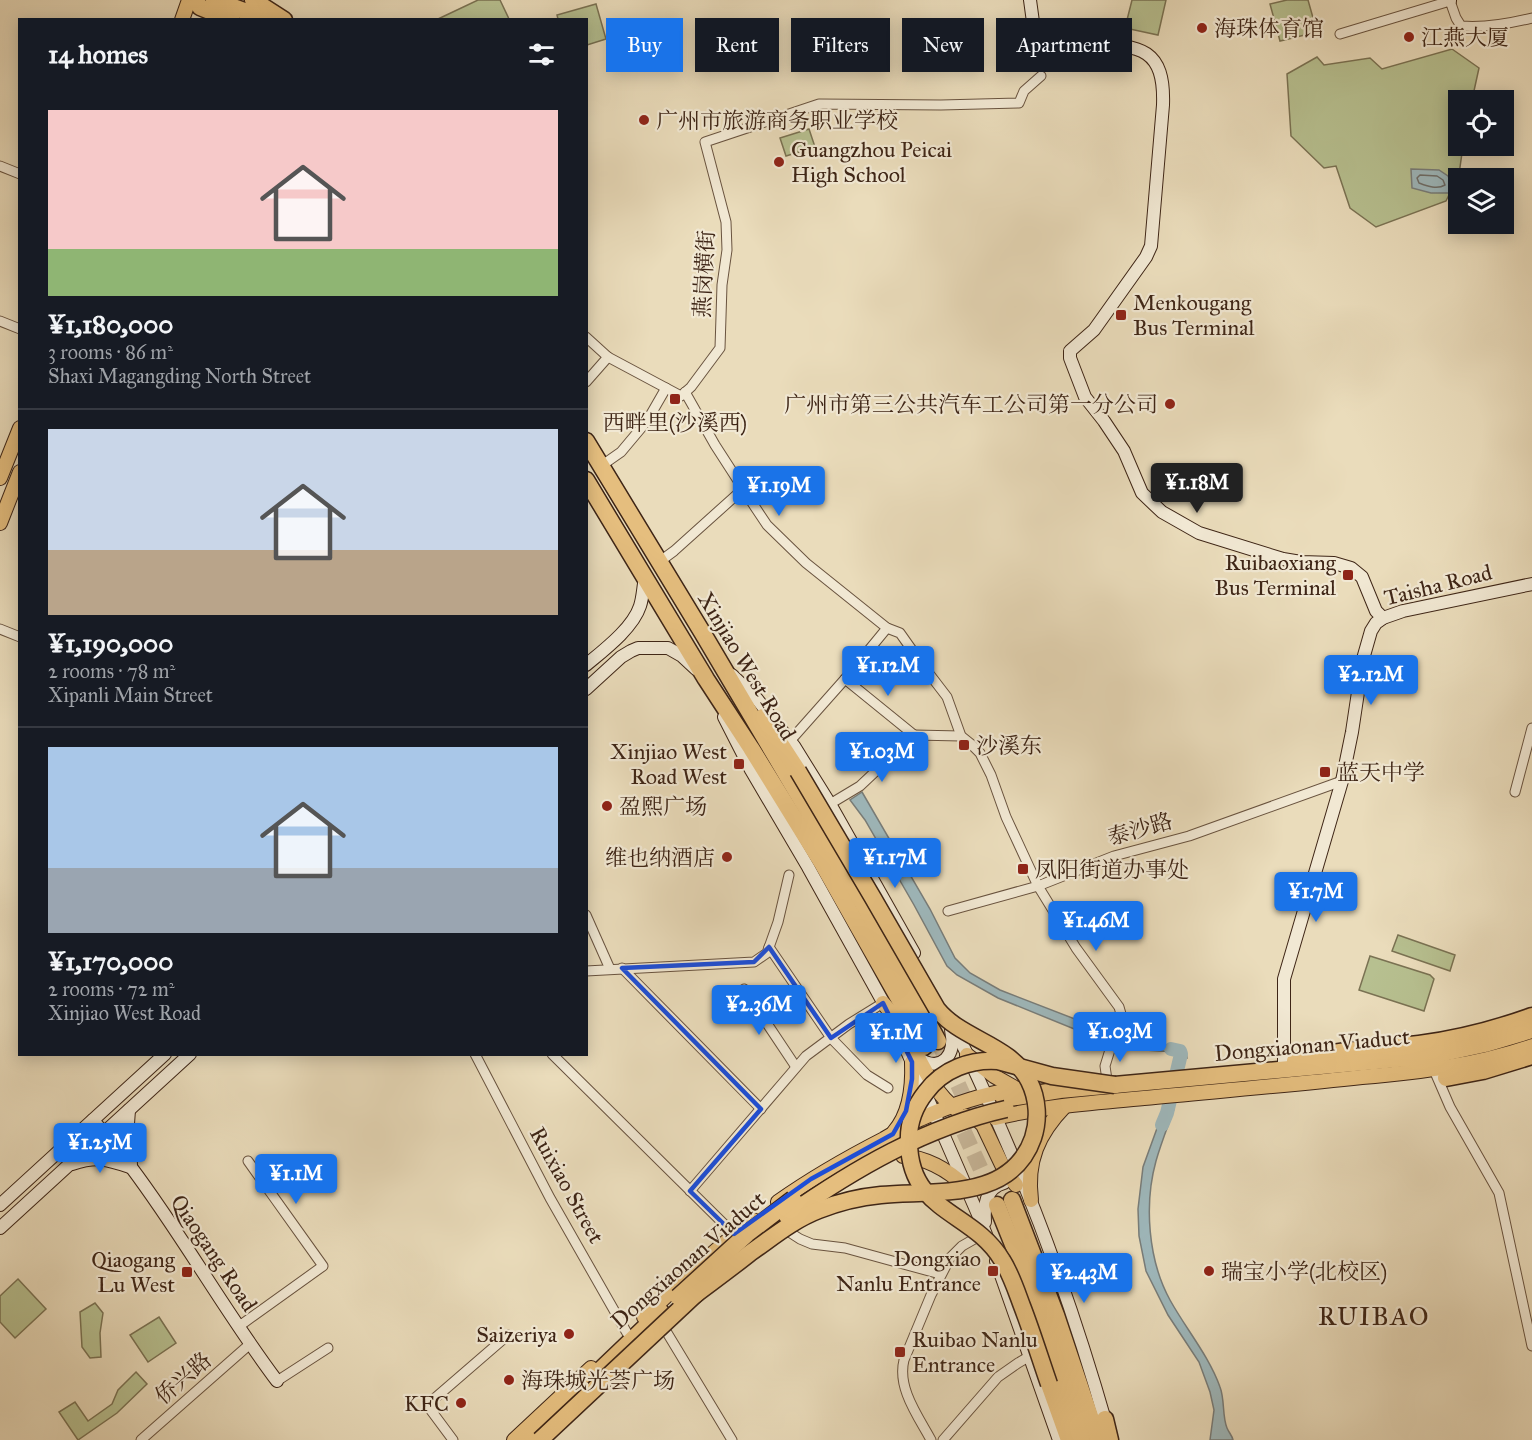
<!DOCTYPE html>
<meta charset="utf-8">
<style>
body{margin:0;font-family:"IM FELL Great Primer","Noto Serif SC",serif;background:#20242c;color:#f1f3f6;height:100vh;display:flex;flex-direction:column;font-size:22px;white-space:nowrap}
*{box-sizing:border-box;margin:0}
p{font-size:20px;color:#9ea1a6}
.icon{flex:none;width:33px;height:33px;fill:none;stroke:currentColor;stroke-width:2;stroke-linecap:round;stroke-linejoin:round}
.map{position:relative;flex:1;overflow:hidden}
.sheet{position:absolute;left:18px;top:18px;width:570px;height:1038px;display:flex;flex-direction:column;background:#171b24;border-radius:0px;box-shadow:0 3px 15px #0003}
.sheet>*{flex:none}
.top-card{position:absolute;left:606px;top:18px;width:570px;height:54px;display:flex;gap:12px}
.fabs{position:absolute;left:1448px;top:90px;display:grid;gap:12px}
.fabs a{display:grid;place-items:center;width:66px;height:66px;border-radius:0px;background:#171b24;box-shadow:0 3px 15px #0003;font-size:30px}
.price{position:absolute;translate:-50% -51px;padding:0 14px;border-radius:6px;background:#1a73e8;color:#fff;font-size:20px;line-height:39px;filter:drop-shadow(0 2px 3px #0008)}
.price::after{content:'';position:absolute;left:50%;top:36px;width:18px;height:14px;margin-left:-9px;background:inherit;clip-path:polygon(0 0,100% 0,50% 100%)}
.price.current{background:#222;color:#fff}
ul{padding:0;list-style:none}
li{display:grid;align-content:center;gap:12px;height:318px;padding:0 30px}
li+li{border-top:2px solid #363941}
li span{display:grid;place-items:center;height:186px;border-radius:0px;color:#555}
li>.icon{margin-inline-start:auto}
span .icon{width:108px;height:108px;fill:#fffc;stroke-width:1}
li b{font-size:26px}
h2{display:flex;justify-content:space-between;align-items:center;height:72px;padding:0 30px;font-size:26px}
.chip{padding:0 21px;border-radius:0px;background:#171b24;box-shadow:0 3px 15px #0003;font-size:21px;line-height:54px}
.chip.current{background:#1a73e8;color:#fff}
.map>svg:first-child{display:block}
.green{fill:#b7c090;stroke:#7a7253;stroke-width:1.5}
.water{fill:#9eb8bc;stroke:#787d7a;stroke-width:1.5}
.lines{fill:none;stroke-linecap:round;stroke-linejoin:round}
.shore{stroke:#6e6e69;stroke-width:1.5}
.river{stroke:#9eb8bc;stroke-width:14}
.highway-tunnel{stroke:#c8b79a;stroke-width:16;stroke-dasharray:16 8;stroke-linecap:butt}
.street-casing{stroke:#69533f;stroke-width:11}
.secondary-casing{stroke:#3e2516;stroke-width:14}
.primary-casing{stroke:#3e2516;stroke-width:16}
.highway-casing{stroke:#3e2516;stroke-width:19}
.street{stroke:#f1e8d3;stroke-width:9}
.secondary{stroke:#f1e8d3;stroke-width:12}
.primary{stroke:#e5be7e;stroke-width:14}
.highway{stroke:#e5be7e;stroke-width:16}
.highway-bridge-casing{stroke:#3e2516;stroke-width:19;stroke-linecap:butt}
.highway-bridge{stroke:#e5be7e;stroke-width:16}
.marked{fill:none;stroke:#1d4ed8;stroke-width:4.5;stroke-linejoin:round}
.poi-dot{fill:#8f2418;stroke:#f1e8d3;stroke-width:2}
.labels{text-anchor:middle;dominant-baseline:central;stroke-width:4.5;stroke-linejoin:round;paint-order:stroke}
.poi-label{font-size:22px;fill:#3e2516;stroke:#f1e8d3;text-anchor:start}
.street-label{font-size:22px;fill:#3e2516;stroke:#f1e8d3}
.quarter-label{font-size:26px;letter-spacing:1.5px;fill:#3e2516;stroke:#f1e8d3}
</style>
<div class="map">
<svg width="1532" height="1440" viewBox="0 0 1532 1440">
<rect width="100%" height="100%" fill="#eadcbb"/>
<filter id="stains"><feTurbulence type="fractalNoise" baseFrequency=".00333" numOctaves="4"/><feColorMatrix values="0 0 0 0 .2 0 0 0 0 .09 0 0 0 0 .02 0 0 0 .5 -.17"/></filter>
<radialGradient id="worn" r=".72"><stop offset=".6" stop-color="#630" stop-opacity="0"/><stop offset="1" stop-color="#630" stop-opacity=".3"/></radialGradient>
<!-- green -->
<g class="green">
<path d="M478,0H500L509,19H438Z"/>
<path d="M1132,0H1166L1158,35L1125,28Z"/>
<path d="M1287,0H1308L1317,32L1280,41L1270,4Z"/>
<path d="M596,4L606,39L587,45L586,20L558,19L557,15Z"/>
<path d="M1452,49L1479,68L1472,100H1458V146H1463L1459,174L1446,201L1376,227L1350,208L1336,166L1324,168L1291,136L1287,74L1317,57L1324,65L1370,58L1382,69Z"/>
<path d="M809,129L815,147L786,156L780,138Z"/>
<path d="M1398,935L1455,955L1450,971L1392,951Z"/>
<path d="M1370,956L1430,975L1434,979L1424,1011L1359,990Z"/>
<path d="M18,1279L46,1309L15,1338L0,1322V1296Z"/>
<path d="M95,1303L103,1313L100,1333L101,1357L90,1358L82,1347L80,1312Z"/>
<path d="M159,1317L176,1343L148,1362L130,1335Z"/>
<path d="M136,1372L147,1384L117,1413L78,1440L59,1412L75,1402L88,1421L112,1404L118,1390Z"/>
</g>
<!-- water -->
<g class="water">
<path d="M1411,169L1439,170L1448,176L1452,185L1449,193H1431L1412,188Z"/>
<path d="M862,792L930,909L955,958L970,973L1000,990L1111,1033L1154,1044L1181,1047L1186,1051L1187,1058L1176,1059L1175,1052L1145,1050L1094,1037L998,998L957,975L947,966L914,905L865,820L850,800Z"/>
<path d="M1164,1109H1174C1168,1126 1161,1143 1156,1161C1144,1204 1148,1260 1170,1300C1186,1329 1209,1356 1220,1387C1225,1400 1222,1416 1227,1428C1229,1433 1232,1435 1233,1440H1210L1214,1410L1210,1392L1199,1362L1168,1315L1146,1271L1139,1236L1138,1209L1143,1167Z"/>
</g>
<g class="lines">
<!-- shore -->
<path class="shore" d="M1420,175L1437,176L1443,180L1445,185C1437,190 1427,186 1419,183L1417,178Z"/>
<!-- river -->
<path class="river" d="M1162,1125L1167,1113L1181,1054L1180,1051L1171,1049"/>
<!-- highway-tunnel -->
<g class="highway-tunnel">
<path d="M938,1041L978,1128"/>
<path d="M954,1110L993,1196"/>
</g>
<defs>
<g id="street">
<path d="M1340,34L1450,1L1456,18L1461,26C1485,28 1508,24 1532,18"/>
<path d="M0,166L20,174"/>
<path d="M0,321L20,329"/>
<path d="M586,337L608,357L681,396L691,387L720,348L722,285L727,250L726,222L705,142L819,104L941,105L1019,103L1024,91L1041,76"/>
<path d="M586,382L608,357"/>
<path d="M685,392L715,445L755,507L767,525L806,563L887,628L900,633L924,667L947,697L961,736L971,744L980,753L991,775L1006,817L1038,886L1076,948L1119,1007L1121,1014L1105,1066L1107,1080"/>
<path d="M601,466L621,452L647,421L666,388"/>
<path d="M659,562L674,551L743,489"/>
<path d="M0,629L20,637"/>
<path d="M845,679L914,735"/>
<path d="M914,735L961,736"/>
<path d="M790,741L845,679L887,628"/>
<path d="M1515,792L1532,728"/>
<path d="M830,804L860,786L914,735"/>
<path d="M948,911L1038,886L1114,856L1189,836L1342,781"/>
<path d="M586,915L610,969"/>
<path d="M769,947L831,1038L867,1075L888,1088"/>
<path d="M622,968L761,1109"/>
<path d="M586,971L754,962L767,953L778,922L789,875"/>
<path d="M744,989L796,1067"/>
<path d="M475,1054L550,1198L627,1333"/>
<path d="M552,1054L734,1234"/>
<path d="M1434,1070L1450,1107L1499,1193L1532,1346"/>
<path d="M690,1191L806,1056L849,1024L883,1003"/>
<path d="M783,1228L800,1239L812,1244L845,1248L940,1274"/>
<path d="M238,1327L323,1266L248,1161"/>
<path d="M666,1331L732,1440"/>
<path d="M277,1381L328,1348"/>
<path d="M141,1440L250,1344"/>
<path d="M453,1440L427,1405L508,1335"/>
<path d="M931,1440C918,1416 897,1388 904,1360L931,1295L950,1258L962,1246L983,1234"/>
<path d="M943,1440L998,1377L1018,1363L1030,1356"/>
</g>
<g id="secondary">
<path d="M1030,0L1036,44C1055,44 1073,44 1092,44C1141,45 1165,49 1163,105L1151,246L1146,257L1094,330L1070,351V358L1085,397L1104,421L1124,451L1142,493L1162,512L1199,533L1283,559L1301,562L1334,563L1351,568L1362,577L1376,611L1383,618"/>
<path d="M1450,0V1"/>
<path d="M586,665C604,650 633,628 640,606C643,597 643,587 645,578"/>
<path d="M732,675L757,699L794,746L830,804L914,953"/>
<path d="M586,689L621,657L631,651L638,648H668L682,656L696,669"/>
<path d="M724,717L751,770L808,867L888,1011"/>
<path d="M952,1024C973,1064 991,1106 1009,1148C1048,1239 1080,1332 1107,1427"/>
<path d="M900,1035L977,1212L989,1242"/>
<path d="M918,1058C942,1074 957,1054 951,1030"/>
<path d="M1284,1064V979L1342,781L1352,732L1363,659L1371,631L1376,623L1383,618L1403,611L1532,584"/>
<path d="M129,1110L127,1137L131,1164"/>
<path d="M93,1120C106,1136 119,1151 131,1167C183,1236 225,1312 277,1381"/>
<path d="M72,1164C97,1156 106,1159 130,1167"/>
<path d="M0,1205L165,1054"/>
<path d="M985,1222C984,1206 985,1188 1004,1183"/>
<path d="M0,1228L190,1054"/>
<path d="M996,1261L1059,1440"/>
</g>
<g id="primary">
<path d="M182,20L189,0"/>
<path d="M0,478L20,428"/>
<path d="M0,523L20,472"/>
<path d="M883,1003C888,1009 894,1015 898,1021C916,1048 929,1090 956,1109"/>
<path d="M967,1055L994,1076L1017,1089"/>
<path d="M966,1116L976,1118L983,1125L1004,1169L1016,1185"/>
<path d="M995,1118C1044,1106 1094,1103 1144,1098C1217,1091 1289,1085 1362,1077C1420,1072 1477,1065 1532,1046"/>
<path d="M894,1132C910,1114 913,1086 912,1062"/>
<path d="M903,1156C928,1158 948,1170 966,1187"/>
<path d="M1031,1200C1026,1161 1038,1134 1065,1106"/>
<path d="M778,1202C812,1178 847,1158 884,1139C896,1132 908,1125 920,1119C951,1105 983,1094 1016,1089"/>
<path d="M644,1317C679,1284 714,1250 753,1220"/>
<path d="M514,1440L591,1368"/>
</g>
<g id="highway">
<path d="M196,0L200,7L232,20"/>
<path d="M214,0L269,20"/>
<path d="M253,0L284,20"/>
<path d="M586,441L702,632L864,906L938,1041"/>
<path d="M586,480L706,679L751,748L822,863L902,1004L924,1047"/>
<path d="M763,717L798,771"/>
<path d="M1295,1061C1335,1049 1378,1049 1419,1044C1457,1039 1496,1029 1532,1016"/>
<path d="M1446,1078L1483,1071L1532,1056"/>
<path d="M1004,1099L1060,1090L1430,1056L1485,1044L1532,1030"/>
<path d="M1012,1200L1056,1315L1098,1440"/>
<path d="M997,1205L1039,1309L1082,1440"/>
<path d="M1049,1384L1069,1440"/>
<path d="M1105,1419L1110,1440"/>
<path d="M527,1440L661,1312"/>
</g>
</defs>
<!-- street casing -->
<use href="#street" class="street-casing"/>
<!-- secondary casing -->
<use href="#secondary" class="secondary-casing"/>
<!-- primary casing -->
<use href="#primary" class="primary-casing"/>
<!-- highway casing -->
<use href="#highway" class="highway-casing"/>
<!-- street -->
<use href="#street" class="street"/>
<!-- secondary -->
<use href="#secondary" class="secondary"/>
<!-- primary -->
<use href="#primary" class="primary"/>
<!-- highway -->
<use href="#highway" class="highway"/>
<defs>
<g id="highway-bridge">
<path d="M787,1216C854,1169 926,1127 1006,1109"/>
<path d="M678,1297L747,1234L793,1199"/>
<path d="M688,1300C709,1284 730,1269 750,1253C773,1237 793,1220 819,1210C839,1202 860,1197 881,1195C934,1190 1011,1202 1033,1138C1039,1120 1038,1099 1029,1081C1010,1044 962,1040 937,1009L873,898L798,771"/>
<path d="M1049,1384C1040,1358 1032,1332 1022,1306C1016,1290 1011,1274 1002,1260C973,1211 910,1213 909,1143C908,1125 914,1107 926,1092C943,1069 971,1059 998,1061L1052,1076L1115,1085"/>
<path d="M540,1440L697,1293"/>
</g>
</defs>
<!-- highway-bridge casing -->
<use href="#highway-bridge" class="highway-bridge-casing"/>
<!-- highway-bridge -->
<use href="#highway-bridge" class="highway-bridge"/>
</g>
<!-- marked area -->
<path class="marked" d="M769,947L831,1038L883,1003L912,1062V1079L906,1111L893,1134L811,1179L734,1234L690,1191L761,1109L622,968L754,962Z"/>
<!-- markers -->
<g class="poi-dot">
<circle cx="1202" cy="28" r="6"/>
<circle cx="1409" cy="37" r="6"/>
<circle cx="644" cy="120" r="6"/>
<circle cx="779" cy="162" r="6"/>
<rect x="1115" y="309" width="12" height="12" rx="3"/>
<rect x="669" y="393" width="12" height="12" rx="3"/>
<circle cx="1170" cy="404" r="6"/>
<rect x="1342" y="569" width="12" height="12" rx="3"/>
<rect x="958" y="739" width="12" height="12" rx="3"/>
<rect x="733" y="758" width="12" height="12" rx="3"/>
<rect x="1319" y="766" width="12" height="12" rx="3"/>
<circle cx="607" cy="806" r="6"/>
<circle cx="727" cy="857" r="6"/>
<rect x="1017" y="863" width="12" height="12" rx="3"/>
<rect x="987" y="1265" width="12" height="12" rx="3"/>
<circle cx="1209" cy="1271" r="6"/>
<rect x="181" y="1266" width="12" height="12" rx="3"/>
<circle cx="569" cy="1334" r="6"/>
<rect x="894" y="1346" width="12" height="12" rx="3"/>
<circle cx="509" cy="1380" r="6"/>
<circle cx="461" cy="1403" r="6"/>
</g>
<g class="labels">
<!-- poi labels -->
<g class="poi-label">
<text x="1214" y="28">海珠体育馆</text>
<text x="1421" y="37">江燕大厦</text>
<text x="656" y="120">广州市旅游商务职业学校</text>
<text x="791" y="149">Guangzhou Peicai<tspan x="791" dy="25">High School</tspan></text>
<text x="1133" y="302">Menkougang<tspan x="1133" dy="25">Bus Terminal</tspan></text>
<text x="1158" y="404" text-anchor="end">广州市第三公共汽车工公司第一分公司</text>
<text x="675" y="422" text-anchor="middle">西畔里(沙溪西)</text>
<text x="1336" y="562" text-anchor="end">Ruibaoxiang<tspan x="1336" dy="25">Bus Terminal</tspan></text>
<text x="976" y="745">沙溪东</text>
<text x="727" y="751" text-anchor="end">Xinjiao West<tspan x="727" dy="25">Road West</tspan></text>
<text x="1337" y="772">蓝天中学</text>
<text x="619" y="806">盈熙广场</text>
<text x="715" y="857" text-anchor="end">维也纳酒店</text>
<text x="1035" y="869">凤阳街道办事处</text>
<text x="981" y="1258" text-anchor="end">Dongxiao<tspan x="981" dy="25">Nanlu Entrance</tspan></text>
<text x="175" y="1259" text-anchor="end">Qiaogang<tspan x="175" dy="25">Lu West</tspan></text>
<text x="1221" y="1271">瑞宝小学(北校区)</text>
<text x="557" y="1334" text-anchor="end">Saizeriya</text>
<text x="912" y="1339">Ruibao Nanlu<tspan x="912" dy="25">Entrance</tspan></text>
<text x="521" y="1380">海珠城光荟广场</text>
<text x="449" y="1403" text-anchor="end">KFC</text>
</g>
<!-- street labels -->
<g class="street-label">
<text transform="translate(704 274) rotate(-87)">燕岗横街</text>
<text transform="translate(1438 585) rotate(-14)">Taisha Road</text>
<text transform="translate(747 666) rotate(59)">Xinjiao West Road</text>
<text transform="translate(1140 829) rotate(-16)">泰沙路</text>
<text transform="translate(1312 1045) rotate(-5)">Dongxiaonan Viaduct</text>
<text transform="translate(567 1185) rotate(61)">Ruixiao Street</text>
<text transform="translate(214 1253) rotate(56)">Qiaogang Road</text>
<text transform="translate(688 1260) rotate(-41)">Dongxiaonan Viaduct</text>
<text transform="translate(183 1378) rotate(-41)">侨兴路</text>
</g>
<!-- quarter labels -->
<g class="quarter-label">
<text x="1374" y="1316">RUIBAO</text>
</g>
</g>
<rect width="100%" height="100%" filter="url(#stains)"/>
<rect width="100%" height="100%" fill="url(#worn)"/>
</svg>
<div class="fabs">
<a><svg class="icon" aria-label="locate" viewBox="0 0 24 24"><circle cx="12" cy="12" r="6"/><path d="M12 2v4M12 18v4M2 12h4M18 12h4"/></svg></a>
<a><svg class="icon" aria-label="layers" viewBox="0 0 24 24"><path d="M12 4l9 5-9 5-9-5zM3 14l9 5 9-5"/></svg></a>
</div>
<b class="price current" style="left:1197px;top:514px">¥1.18M</b>
<b class="price" style="left:779px;top:517px">¥1.19M</b>
<b class="price" style="left:888px;top:697px">¥1.12M</b>
<b class="price" style="left:1371px;top:706px">¥2.12M</b>
<b class="price" style="left:882px;top:783px">¥1.03M</b>
<b class="price" style="left:895px;top:889px">¥1.17M</b>
<b class="price" style="left:1316px;top:923px">¥1.7M</b>
<b class="price" style="left:1096px;top:952px">¥1.46M</b>
<b class="price" style="left:759px;top:1036px">¥2.36M</b>
<b class="price" style="left:1120px;top:1063px">¥1.03M</b>
<b class="price" style="left:896px;top:1064px">¥1.1M</b>
<b class="price" style="left:100px;top:1174px">¥1.25M</b>
<b class="price" style="left:296px;top:1205px">¥1.1M</b>
<b class="price" style="left:1084px;top:1304px">¥2.43M</b>
<div class="top-card">
<a class="chip current">Buy</a>
<a class="chip">Rent</a>
<a class="chip">Filters</a>
<a class="chip">New</a>
<a class="chip">Apartment</a>
</div>
<section class="sheet">
<h2>14 homes<svg class="icon" aria-label="filters" viewBox="0 0 24 24"><path d="M4 7h16M4 17h16"/><circle cx="9" cy="7" r="2"/><circle cx="15" cy="17" r="2"/></svg></h2>
<ul>
<li><span style="background:linear-gradient(#f6c9c9 75%,#8fb573 0)"><svg class="icon" aria-label="home" viewBox="0 0 24 24"><path d="M3 11l9-7 9 7M6 9v11h12V9"/></svg></span><div><b>¥1,180,000</b><p>3 rooms · 86 m²</p><p>Shaxi Magangding North Street</p></div></li>
<li><span style="background:linear-gradient(#c9d6e8 65%,#b9a48a 0)"><svg class="icon" aria-label="home" viewBox="0 0 24 24"><path d="M3 11l9-7 9 7M6 9v11h12V9"/></svg></span><div><b>¥1,190,000</b><p>2 rooms · 78 m²</p><p>Xipanli Main Street</p></div></li>
<li><span style="background:linear-gradient(#a9c7e8 65%,#9aa5b1 0)"><svg class="icon" aria-label="home" viewBox="0 0 24 24"><path d="M3 11l9-7 9 7M6 9v11h12V9"/></svg></span><div><b>¥1,170,000</b><p>2 rooms · 72 m²</p><p>Xinjiao West Road</p></div></li>
</ul>
</section>
</div>
